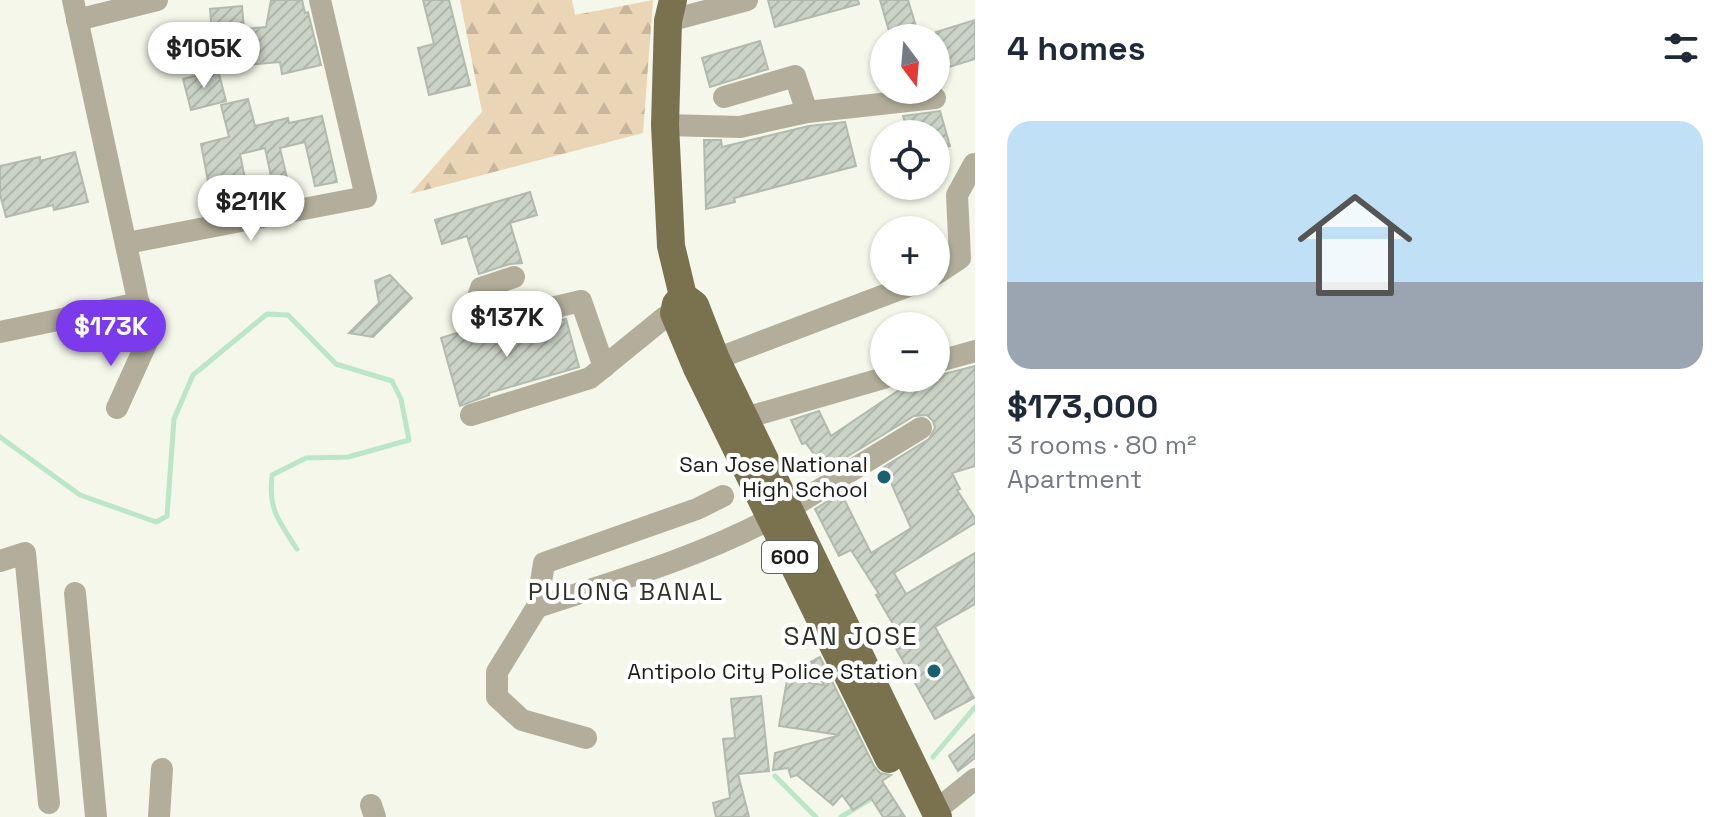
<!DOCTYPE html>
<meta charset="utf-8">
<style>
body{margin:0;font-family:"Space Grotesk",sans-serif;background:#f2f2f3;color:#1f2937;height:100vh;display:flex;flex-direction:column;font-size:30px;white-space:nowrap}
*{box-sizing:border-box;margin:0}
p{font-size:26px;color:#747a83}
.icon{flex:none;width:44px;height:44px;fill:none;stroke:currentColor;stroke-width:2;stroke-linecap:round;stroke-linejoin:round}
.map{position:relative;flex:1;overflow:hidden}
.details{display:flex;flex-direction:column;background:#fff;width:760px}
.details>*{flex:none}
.needle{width:52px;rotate:164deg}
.buttons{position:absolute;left:870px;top:24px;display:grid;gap:16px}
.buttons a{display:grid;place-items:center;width:80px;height:80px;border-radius:50%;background:#fff;box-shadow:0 2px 6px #0004;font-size:40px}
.price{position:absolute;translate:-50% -68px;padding:0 18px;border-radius:28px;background:#fff;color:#222;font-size:26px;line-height:52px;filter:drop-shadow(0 2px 4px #0008)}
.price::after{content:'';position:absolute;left:50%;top:48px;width:24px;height:18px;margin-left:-12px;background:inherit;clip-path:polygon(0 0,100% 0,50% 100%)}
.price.on{background:#7c3aed;color:#fff}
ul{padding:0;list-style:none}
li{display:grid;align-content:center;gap:16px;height:424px;padding:0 32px}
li+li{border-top:2px solid #e0e1e3}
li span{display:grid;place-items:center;height:248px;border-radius:24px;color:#555}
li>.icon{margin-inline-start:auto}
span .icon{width:144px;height:144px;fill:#fffc;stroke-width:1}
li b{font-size:34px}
h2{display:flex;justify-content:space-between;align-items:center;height:96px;padding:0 32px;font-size:34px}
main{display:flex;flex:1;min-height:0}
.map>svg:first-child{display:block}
.forest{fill:url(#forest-firs)}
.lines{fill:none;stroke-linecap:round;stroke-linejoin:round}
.stream{stroke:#bbe6c8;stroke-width:5}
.building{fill:url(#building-hatch);stroke:#b2baae;stroke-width:2}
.minor{stroke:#b2ae9b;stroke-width:22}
.major{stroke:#7a724f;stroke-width:28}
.poi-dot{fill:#186270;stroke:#fff;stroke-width:3}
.labels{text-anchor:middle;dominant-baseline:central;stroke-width:8;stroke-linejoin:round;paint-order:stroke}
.shield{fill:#fff;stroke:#5f605d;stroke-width:2}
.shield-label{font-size:20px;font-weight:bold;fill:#1b1c17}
.poi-label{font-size:22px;fill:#1b1c17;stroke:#fff;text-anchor:end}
.neighbourhood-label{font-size:24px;letter-spacing:2px;fill:#2f3126;stroke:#fff}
.quarter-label{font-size:26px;letter-spacing:2px;fill:#2f3126;stroke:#fff}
</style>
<main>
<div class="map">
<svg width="975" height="817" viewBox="0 0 975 817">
<defs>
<pattern id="forest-firs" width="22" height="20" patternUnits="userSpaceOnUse" patternTransform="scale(2)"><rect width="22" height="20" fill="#ead5b6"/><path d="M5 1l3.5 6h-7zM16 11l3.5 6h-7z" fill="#c8b69c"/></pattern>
<pattern id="building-hatch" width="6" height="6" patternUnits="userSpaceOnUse" patternTransform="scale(2)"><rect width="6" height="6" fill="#cbd3c7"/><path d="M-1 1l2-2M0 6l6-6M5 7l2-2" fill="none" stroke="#aeb5aa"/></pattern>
</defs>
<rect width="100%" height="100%" fill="#f4f7e9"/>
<!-- forest -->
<path class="forest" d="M460,0H572L575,15L653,0L643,133L410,194L482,112Z"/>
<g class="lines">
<!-- stream -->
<g class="stream">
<path d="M0,437L80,495L156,522L167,516L174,419L193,375L267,314L288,315L336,364L392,381L401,399L409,440L348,457L306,458L272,475C268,510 279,521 297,549"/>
<path d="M933,757L975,707"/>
<path d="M775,776L816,817"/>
<path d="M841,817L874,797"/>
</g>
</g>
<!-- building -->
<g class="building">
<path d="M271,0H302L305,13L308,12L321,65L282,74L280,62L211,68L208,33H212L210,9L242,6L244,29L266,27Z"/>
<path d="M423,0H449L470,85L429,95L418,48L434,44Z"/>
<path d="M768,0H858L859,4L775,27Z"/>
<path d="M880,0H908L918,33L891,38Z"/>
<path d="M975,20V59L936,71V32Z"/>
<path d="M760,41L768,69L710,87L702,58Z"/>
<path d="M218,70L226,101L191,110L183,79Z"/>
<path d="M248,99L255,126L288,118L289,123L322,116L337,182L315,186L305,142L280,148L289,187L274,190L265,148L240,154L245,179L227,183L232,203L213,208L201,144L229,137L221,105Z"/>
<path d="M940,111L950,146L936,150V134H909L903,116Z"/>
<path d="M845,122L856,166L734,198L735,202L706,209L704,140H721L722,147L809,126Z"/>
<path d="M75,152L88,202L54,210L53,205L6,217L0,194V166L40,157V161Z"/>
<path d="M530,192L537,215L510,223L522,263L510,264L479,274L467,236L442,244L435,220Z"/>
<path d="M390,275L412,298L373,337L349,333L379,303L375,281Z"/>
<path d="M566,319L579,367L489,393V395L460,406L441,338L470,329L472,336L478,334L490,337Z"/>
<path d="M975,366V466L952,473L960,489L957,490L975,518V523L894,573L906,594L975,553V604L935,627L974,698L935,719L894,645L903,641L876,595L879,594L851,550L839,556L815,509L841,493L871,553L911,528L884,467L929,439L935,428L933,421L927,415L914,416L825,470L806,443L802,444L791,420L819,411L831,436L905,386L903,381L936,378V376Z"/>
<path d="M820,657L874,766L880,773L891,775L882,781L905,817H883L871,798L853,810L842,795L833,805L797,775L791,777L788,768L773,770L775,753L840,735L779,726L787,680L824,685L811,662Z"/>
<path d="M761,696L769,771L738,774L749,817H716L713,803L730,798L723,739L735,738L731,699Z"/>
<path d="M975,734V758L958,771L949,756Z"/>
</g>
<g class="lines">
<!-- minor -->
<g class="minor">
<path d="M73,0L147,342L117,408"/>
<path d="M77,20L157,0"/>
<path d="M668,21L747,0"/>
<path d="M724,97L795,76L807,112"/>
<path d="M665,125L740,127L807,112L935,98"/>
<path d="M127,243L366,197L320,0"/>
<path d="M936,274L960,258L957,195L974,164"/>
<path d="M514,277L481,288L478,297L482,319L487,323L581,301L604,367"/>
<path d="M0,332L139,303"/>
<path d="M716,359L919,282"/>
<path d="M936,362L975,351"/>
<path d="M471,415L590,378L665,317L674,313"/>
<path d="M745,418L884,378"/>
<path d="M790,508L921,428"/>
<path d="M0,561L25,553L49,803"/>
<path d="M75,593L96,817"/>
<path d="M537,607C616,581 696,558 770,519"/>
<path d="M586,738L522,720L497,697V672L537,607L544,563L697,509L723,496"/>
<path d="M371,805L375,817"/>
<path d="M935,811L975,779"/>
<path d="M159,817L162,769"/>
</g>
<!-- major -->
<g class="major">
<path d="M673,0L668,21L665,125L671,246L683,296L695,305L716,359L938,817"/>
<path d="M683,296L676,304L674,313L697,368L889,759"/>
</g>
</g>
<!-- markers -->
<g class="poi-dot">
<circle cx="884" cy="477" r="8"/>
<circle cx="934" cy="671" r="8"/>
</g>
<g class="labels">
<!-- shield labels -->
<rect class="shield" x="762" y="541" width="56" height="32" rx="6"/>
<g class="shield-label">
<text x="790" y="557">600</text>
</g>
<!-- poi labels -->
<g class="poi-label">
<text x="868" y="464">San Jose National<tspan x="868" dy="25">High School</tspan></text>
<text x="918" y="671">Antipolo City Police Station</text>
</g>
<!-- neighbourhood labels -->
<g class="neighbourhood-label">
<text x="626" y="591">PULONG BANAL</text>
</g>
<!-- quarter labels -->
<g class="quarter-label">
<text x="851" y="636">SAN JOSE</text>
</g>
</g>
</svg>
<div class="buttons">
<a><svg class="needle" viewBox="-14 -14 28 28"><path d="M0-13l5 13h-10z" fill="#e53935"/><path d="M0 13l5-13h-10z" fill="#747a83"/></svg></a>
<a><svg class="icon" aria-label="locate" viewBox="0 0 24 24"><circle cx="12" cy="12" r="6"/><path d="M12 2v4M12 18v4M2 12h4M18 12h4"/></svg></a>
<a>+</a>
<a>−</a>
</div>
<b class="price" style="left:204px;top:90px">$105K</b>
<b class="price" style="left:251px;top:243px">$211K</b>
<b class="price" style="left:507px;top:359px">$137K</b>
<b class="price on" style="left:111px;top:368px">$173K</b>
</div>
<section class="details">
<h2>4 homes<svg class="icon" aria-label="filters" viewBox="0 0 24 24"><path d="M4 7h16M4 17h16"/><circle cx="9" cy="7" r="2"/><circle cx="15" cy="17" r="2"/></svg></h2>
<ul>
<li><span style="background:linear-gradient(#bfe0f5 65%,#9aa5b1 0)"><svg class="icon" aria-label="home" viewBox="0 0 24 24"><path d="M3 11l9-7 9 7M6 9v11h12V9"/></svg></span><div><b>$173,000</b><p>3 rooms · 80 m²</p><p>Apartment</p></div></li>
</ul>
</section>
</main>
